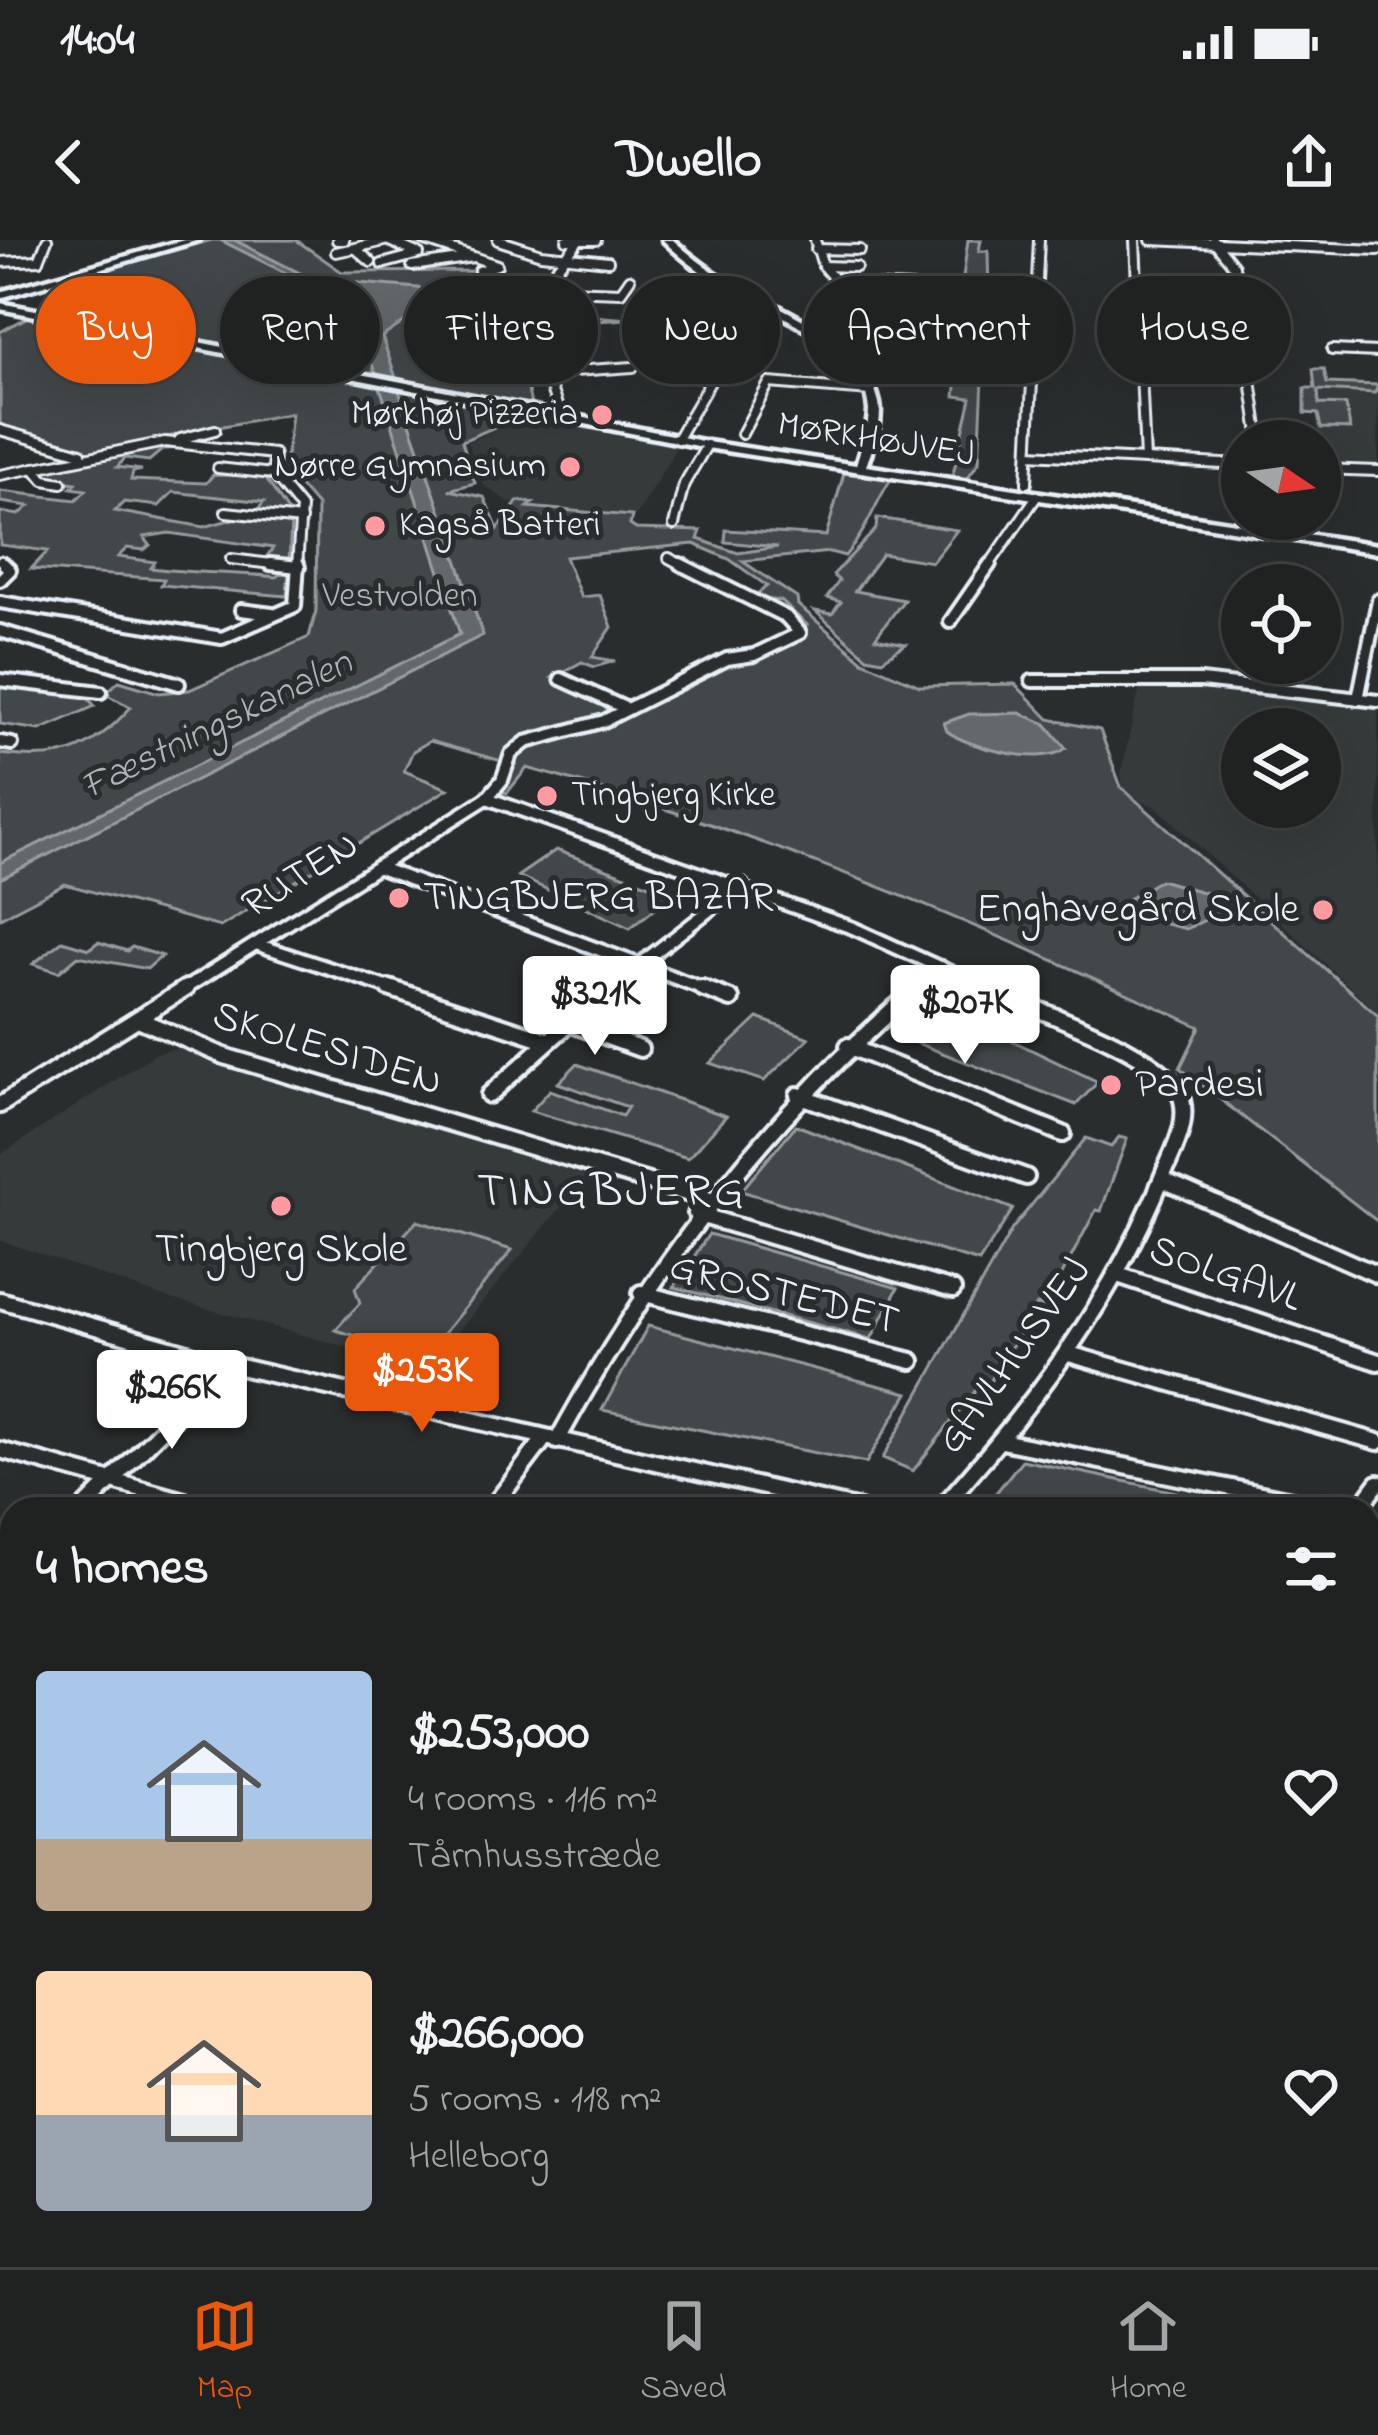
<!DOCTYPE html>
<meta charset="utf-8">
<style>
body{margin:0;font-family:"Indie Flower",sans-serif;background:#282a2a;color:#f1f3f6;height:100vh;display:flex;flex-direction:column;font-size:45px;white-space:nowrap}
*{box-sizing:border-box;margin:0}
p{font-size:39px;color:#a2a4a5}
.icon{flex:none;width:66px;height:66px;fill:none;stroke:currentColor;stroke-width:2;stroke-linecap:round;stroke-linejoin:round}
.map{position:relative;flex:1;overflow:hidden}
.details{position:absolute;left:0px;top:1257px;width:1380px;height:771px;display:flex;flex-direction:column;background:#202222;border-radius:36px 36px 0 0;box-shadow:0 12px 48px #0002,0 0 0 3px #3d3f40}
.details>*{flex:none}
.top-card{position:absolute;left:36px;top:36px;width:1308px;height:108px;display:flex;gap:24px}
.needle{width:78px;rotate:103deg}
.tools{position:absolute;left:1221px;top:180px;display:grid;gap:24px}
.tools a{display:grid;place-items:center;width:120px;height:120px;border-radius:50%;background:#202222;box-shadow:0 12px 48px #0002,0 0 0 3px #3d3f40;font-size:60px}
.price{position:absolute;translate:-50% -102px;padding:0 27px;border-radius:12px;background:#fff;color:#222;font-size:39px;line-height:78px;filter:drop-shadow(0 3px 6px #0008)}
.price::after{content:'';position:absolute;left:50%;top:72px;width:36px;height:27px;margin-left:-18px;background:inherit;clip-path:polygon(0 0,100% 0,50% 100%)}
.price.current{background:#ea580c;color:#fff}
ul{padding:0;list-style:none}
li{display:flex;align-items:center;gap:36px;height:300px;padding:0 36px}
li span{display:grid;place-items:center;flex:none;width:336px;height:240px;border-radius:12px;color:#555}
li>.icon{margin-inline-start:auto}
span .icon{width:144px;height:144px;fill:#fffc;stroke-width:1}
li b{font-size:51px}
h2{display:flex;justify-content:space-between;align-items:center;height:144px;padding:0 36px;font-size:51px}
.chip{padding:0 42px;border-radius:54px;background:#202222;box-shadow:0 12px 48px #0002,0 0 0 3px #3d3f40;font-size:42px;line-height:108px}
.chip.current{background:#ea580c;color:#fff}
.status{display:flex;justify-content:space-between;align-items:center;height:84px;padding:0 60px;background:#202222;direction:ltr}
.status svg{height:33px;fill:currentColor}
header{display:flex;justify-content:space-between;align-items:center;height:156px;padding:0 36px;background:#202222;font-size:54px;font-weight:800}
.menu{display:flex;justify-content:space-around;align-items:center;height:168px;border-top:3px solid #3d3f40;background:#202222;font-size:33px;color:#a2a4a5}
.menu a{display:grid;justify-items:center;gap:6px}
.menu .current{color:#ea580c}
.map>svg:first-child{display:block}
.built{fill:#363a3b;fill-rule:evenodd}
.green{fill:#424648;stroke:#959ca0;stroke-width:3;fill-rule:evenodd}
.water{fill:#63686b;stroke:#989fa3;stroke-width:3}
.lines{fill:none;stroke-linecap:round;stroke-linejoin:round}
.street-far3-casing{stroke:#e8f1f8;stroke-width:14}
.street-far2-casing{stroke:#e8f1f8;stroke-width:18}
.street-far1-casing{stroke:#e8f1f8;stroke-width:22}
.street-casing{stroke:#e8f1f8;stroke-width:27}
.secondary-casing{stroke:#e8f1f8;stroke-width:9}
.highway-casing{stroke:#e8f1f8;stroke-width:9}
.street-far3{stroke:#2a2d2e;stroke-width:8}
.street-far2{stroke:#2a2d2e;stroke-width:10}
.street-far1{stroke:#2a2d2e;stroke-width:14}
.street{stroke:#2a2d2e;stroke-width:18}
.secondary{fill:#2a2d2e;fill-rule:evenodd}
.highway{fill:#2a2d2e;fill-rule:evenodd}
.poi-dot{fill:#ff9aa2;stroke:#2a2d2e;stroke-width:4.5}
.labels{text-anchor:middle;dominant-baseline:central;stroke-width:10;stroke-linejoin:round;paint-order:stroke}
.far-poi-label{font-size:36px;fill:#e8f1f8;stroke:#2a2d2e;text-anchor:end}
.far-street-label{font-size:36px;fill:#e8f1f8;stroke:#2a2d2e}
.far-park-label{font-size:36px;fill:#aeb5ba;stroke:#2a2d2e}
.far-water-label{font-size:39px;font-style:italic;fill:#acb3b9;stroke:#2a2d2e}
.street-label{font-size:42px;fill:#e8f1f8;stroke:#2a2d2e}
.poi-label{font-size:42px;fill:#e8f1f8;stroke:#2a2d2e;text-anchor:start}
.quarter-label{font-size:48px;letter-spacing:3px;fill:#e8f1f8;stroke:#2a2d2e}
</style>
<div class="status"><b>14:04</b><svg viewBox="0 0 49 12"><path d="M0 12V9h3v3zM5 12V6h3v6zM10 12V3h3v9zM15 12V0h3v12zM26 1h20v11H26zM47 4h2v5h-2z"/></svg></div>
<header><svg class="icon" aria-label="back" viewBox="0 0 24 24"><path d="M15 5l-7 7 7 7"/></svg>Dwello<svg class="icon" aria-label="share" viewBox="0 0 24 24"><path d="M12 15V3M7 8l5-5 5 5M5 13v7h14v-7"/></svg></header>
<div class="map">
<svg width="1378" height="2027" viewBox="0 0 1378 2027">
<rect width="100%" height="100%" fill="#2a2d2e"/>
<filter id="ink" filterUnits="userSpaceOnUse"><feTurbulence type="fractalNoise" baseFrequency=".00833" numOctaves="2"/><feDisplacementMap in="SourceGraphic" scale="24" xChannelSelector="R" yChannelSelector="G"/><feConvolveMatrix kernelMatrix="1 2 1 2 8 2 1 2 1" color-interpolation-filters="sRGB"/></filter>
<g filter="url(#ink)">
<!-- built -->
<g class="built">
<path d="M1312,150L1378,153V228L1324,227Z"/>
<path d="M527,176L677,206L637,275L510,263L482,244L468,202Z"/>
<path d="M1141,442L1378,467V773L1158,568L1124,554L1121,534ZM1242,489H1320V567H1242Z"/>
<path d="M183,807L590,932L427,1129L161,1056L0,1000V915L157,813Z"/>
</g>
<!-- green -->
<g class="green">
<path d="M212,0H296L342,32L476,31L506,42L531,165L44,69L116,27Z"/>
<path d="M968,0H981L979,11H988L989,57L996,73L987,74L989,93L971,86L981,71L977,52L856,57L848,50L961,52Z"/>
<path d="M552,39L616,53L556,56L551,60L555,66H580L591,76L629,79L531,85L527,73L545,70L533,62Z"/>
<path d="M28,77L525,174L462,201L475,243L449,250L484,257L498,289L518,261L533,263L528,267L632,276L630,285L636,289L701,291L698,299L738,313L778,307L725,302L726,290L826,296L844,233L891,239C873,267 867,291 845,316L830,312L742,321L797,358L798,365L863,421L920,446L1015,444L1049,479L1100,490L1121,547L1378,776V982L1180,828L1200,787C981,685 761,591 527,528L507,553L500,551L516,525L430,501L413,511L404,531L448,549L220,687L65,644L0,678V514C59,521 88,515 131,467L105,454L119,441L159,453L189,450L309,397L316,371L317,266L285,229L291,173L89,212L0,187V92ZM694,304L729,319L767,346L752,358L781,361L807,385L749,419L731,422L628,472L552,438L582,422L594,427L615,421L592,417L612,387L600,355L581,357L565,317Z"/>
<path d="M985,96L979,222L966,240L952,238L971,158L955,156L957,137H973L974,98Z"/>
<path d="M1313,129H1324L1327,143L1378,145L1375,153L1318,150L1319,164L1346,165L1350,189L1321,188L1318,174L1305,173V148H1315Z"/>
<path d="M167,206L186,208L163,209L149,221L125,218L117,227L142,230L133,232L131,240L206,243L213,235L264,236L291,276L257,271L264,262L173,252L159,266L124,262L115,271L204,287L240,277L291,283L289,322L265,319L273,308L169,293L144,297L150,305L144,310L127,308L118,317L155,322L151,328C197,334 235,332 276,337L289,328L287,356L161,345L164,339L31,329L48,311L0,305V272L19,275L29,266L0,262V251L76,260L86,250L71,248L76,243L53,240L42,231Z"/>
<path d="M877,278L957,290L932,322L882,314L855,351L904,360L875,398L906,404L882,420L867,417L815,371L832,374L841,362L827,358L839,341L833,335L876,289Z"/>
<path d="M0,446L83,453L95,466L40,490L0,484Z"/>
<path d="M556,610L674,654L630,688L518,636Z"/>
<path d="M62,701L89,709L98,702L127,711L132,707L162,716L147,729L78,716L59,732L33,724Z"/>
<path d="M942,769L951,771L1098,842L1076,865L909,800Z"/>
<path d="M758,778L809,798L764,841L710,823Z"/>
<path d="M577,824L726,876L688,918L531,871L550,850L622,876L628,867L558,843Z"/>
<path d="M796,885L1013,969L979,1022L741,951Z"/>
<path d="M1119,897L1127,899L1101,971L1096,970L1045,1067L1037,1065L986,1148L979,1146L913,1231L883,1218L1012,989L1086,898L1111,907Z"/>
<path d="M417,981L512,1010L425,1116L335,1090L360,1063L355,1048Z"/>
<path d="M709,994L898,1048L871,1099L674,1047Z"/>
<path d="M648,1086L908,1153L866,1223L602,1170Z"/>
<path d="M1022,1220L1258,1269H983Z"/>
<path d="M0,1514L12,1518V2016H434L411,2027H0Z"/>
<path d="M1378,1648V2027H686L708,2016H1368V1654Z"/>
</g>
<!-- water -->
<g class="water">
<path d="M220,0H234L312,39L418,48L439,58L382,97L396,138L376,135L351,66Z"/>
<path d="M380,147L399,151L483,395L0,639V623L460,394Z"/>
<path d="M1020,473L1046,484L1066,508C1045,527 968,508 947,491L944,483L969,474Z"/>
<path d="M1160,640L1217,656L1224,671L1186,689L1133,676L1127,660Z"/>
</g>
<g class="lines">
<defs>
<g id="street-far3">
<path d="M337,0H344"/>
<path d="M423,0L497,25L479,31"/>
<path d="M498,0L541,14L608,21"/>
<path d="M567,0H596"/>
<path d="M815,0L823,26L863,73L854,87L822,96"/>
<path d="M1135,0L1145,220"/>
<path d="M1151,0L1378,10"/>
<path d="M1213,0L1234,26L1260,201"/>
<path d="M816,9L860,10"/>
<path d="M336,12L355,8"/>
<path d="M39,20L47,0"/>
<path d="M0,22L39,20"/>
<path d="M371,22L355,8L388,0"/>
<path d="M382,24L419,14L387,0"/>
<path d="M412,26L473,17"/>
<path d="M823,26L856,27"/>
<path d="M838,45L938,49"/>
<path d="M540,49L621,52L630,39"/>
<path d="M861,69L966,67"/>
<path d="M848,90L962,88"/>
<path d="M1332,110L1378,112"/>
<path d="M545,133L633,127"/>
<path d="M561,176L522,70L576,4"/>
<path d="M0,190L81,213"/>
<path d="M742,194L769,143L871,151"/>
<path d="M180,199L215,190"/>
<path d="M677,199L744,83L738,74"/>
<path d="M1029,214L1242,225"/>
<path d="M34,228L44,240L62,243"/>
<path d="M218,228L273,234"/>
<path d="M1320,229L1378,231"/>
<path d="M0,235L165,202L274,214L273,234L301,268L297,327"/>
<path d="M1027,243L1039,0"/>
<path d="M226,272L301,280"/>
<path d="M674,285L684,244L707,205"/>
<path d="M669,318L686,327"/>
<path d="M231,319L296,327"/>
<path d="M1,321L7,327"/>
<path d="M988,327L1037,256"/>
</g>
<g id="street-far2">
<path d="M270,324L299,327"/>
<path d="M0,340L10,330L4,324"/>
<path d="M0,362L222,398L295,366L298,324"/>
<path d="M241,370L272,374"/>
<path d="M950,382L990,324"/>
<path d="M0,391L179,444"/>
<path d="M561,439L627,469"/>
<path d="M0,440L101,452"/>
<path d="M1032,441H1201L1378,461"/>
<path d="M1358,459L1378,360"/>
<path d="M0,502L12,504"/>
<path d="M487,558L853,688L992,751"/>
<path d="M377,627L710,751"/>
<path d="M256,704L398,751"/>
<path d="M181,751L487,558L502,540L511,514L526,502L604,481L727,419L754,415L800,393L786,377L680,324"/>
<path d="M605,751L742,645"/>
<path d="M913,751L941,727"/>
</g>
<g id="street-far1">
<path d="M389,748L546,800"/>
<path d="M702,748L731,759"/>
<path d="M138,779L224,816L706,959"/>
<path d="M566,782L640,809"/>
<path d="M848,806L1063,894"/>
<path d="M489,855L608,748"/>
<path d="M798,855L1026,937"/>
<path d="M0,865L186,748"/>
<path d="M1163,940L1378,1035"/>
<path d="M696,974L953,1050"/>
<path d="M1118,1035L1378,1122"/>
<path d="M641,1053L912,1121"/>
<path d="M0,1060L227,1124L860,1269"/>
<path d="M1069,1114L1378,1202"/>
<path d="M557,1201C652,1027 767,878 917,748"/>
<path d="M1002,1201L1335,1269"/>
<path d="M0,1210L214,1269"/>
<path d="M83,1269L227,1124"/>
<path d="M491,1269L544,1199"/>
<path d="M940,1269C1033,1166 1115,1059 1166,928C1176,905 1192,875 1178,850C1153,808 1032,769 986,748"/>
<path d="M1359,1269L1378,1243"/>
</g>
<g id="street">
<path d="M0,1371L12,1356"/>
<path d="M0,1399L12,1403"/>
</g>
<g id="secondary">
<path d="M184,0H199L0,58V52Z"/>
<path d="M663,0H673C690,15 706,28 725,39C776,68 866,99 879,163C883,183 873,207 866,226L1378,305V313L707,208L0,69V63L707,202L856,225C861,207 869,188 869,170C866,105 762,69 715,41C696,29 679,16 663,0Z"/>
</g>
<g id="highway">
<path d="M1378,1563V1590L1368,1594V1566Z"/>
<path d="M1378,1605V1634L1368,1638V1609Z"/>
<path d="M517,2016H571L566,2027H512Z"/>
<path d="M608,2016H661L656,2027H603Z"/>
</g>
</defs>
<!-- street-far3 casing -->
<use href="#street-far3" class="street-far3-casing"/>
<!-- street-far2 casing -->
<use href="#street-far2" class="street-far2-casing"/>
<!-- street-far1 casing -->
<use href="#street-far1" class="street-far1-casing"/>
<!-- street casing -->
<use href="#street" class="street-casing"/>
<!-- secondary casing -->
<use href="#secondary" class="secondary-casing"/>
<!-- highway casing -->
<use href="#highway" class="highway-casing"/>
<!-- street-far3 -->
<use href="#street-far3" class="street-far3"/>
<!-- street-far2 -->
<use href="#street-far2" class="street-far2"/>
<!-- street-far1 -->
<use href="#street-far1" class="street-far1"/>
<!-- street -->
<use href="#street" class="street"/>
<!-- secondary -->
<use href="#secondary" class="secondary"/>
<!-- highway -->
<use href="#highway" class="highway"/>
</g>
</g>
<!-- markers -->
<g class="poi-dot">
<circle cx="602" cy="175" r="12"/>
<circle cx="570" cy="227" r="12"/>
<circle cx="375" cy="286" r="12"/>
<circle cx="547" cy="556" r="12"/>
<circle cx="399" cy="658" r="12"/>
<circle cx="1323" cy="670" r="12"/>
<circle cx="1111" cy="845" r="12"/>
<circle cx="281" cy="966" r="12"/>
</g>
<g class="labels">
<!-- far-poi labels -->
<g class="far-poi-label">
<text x="578" y="175">Mørkhøj Pizzeria</text>
<text x="546" y="227">Nørre Gymnasium</text>
<text x="399" y="286" text-anchor="start">Kagså Batteri</text>
<text x="571" y="556" text-anchor="start">Tingbjerg Kirke</text>
</g>
<!-- far-street labels -->
<g class="far-street-label">
<text transform="translate(876 201) rotate(9)">MØRKHØJVEJ</text>
</g>
<!-- far-park labels -->
<g class="far-park-label">
<text x="400" y="357">Vestvolden</text>
</g>
<!-- far-water labels -->
<g class="far-water-label">
<text transform="translate(217 486) rotate(-26)">Fæstningskanalen</text>
</g>
<!-- street labels -->
<g class="street-label">
<text transform="translate(301 636) rotate(-32)">RUTEN</text>
<text transform="translate(327 810) rotate(17)">SKOLESIDEN</text>
<text transform="translate(1225 1035) rotate(19)">SOLGAVL</text>
<text transform="translate(784 1055) rotate(14)">GROSTEDET</text>
<text transform="translate(1015 1116) rotate(-54)">GAVLHUSVEJ</text>
</g>
<!-- poi labels -->
<g class="poi-label">
<text x="423" y="658">TINGBJERG BAZAR</text>
<text x="1299" y="670" text-anchor="end">Enghavegård Skole</text>
<text x="1135" y="845">Pardesi</text>
<text x="281" y="1010" text-anchor="middle">Tingbjerg Skole</text>
</g>
<!-- quarter labels -->
<g class="quarter-label">
<text x="612" y="953">TINGBJERG</text>
</g>
</g>
</svg>
<div class="tools">
<a><svg class="needle" viewBox="-14 -14 28 28"><path d="M0-13l5 13h-10z" fill="#e53935"/><path d="M0 13l5-13h-10z" fill="#a2a4a5"/></svg></a>
<a><svg class="icon" aria-label="locate" viewBox="0 0 24 24"><circle cx="12" cy="12" r="6"/><path d="M12 2v4M12 18v4M2 12h4M18 12h4"/></svg></a>
<a><svg class="icon" aria-label="layers" viewBox="0 0 24 24"><path d="M12 4l9 5-9 5-9-5zM3 14l9 5 9-5"/></svg></a>
</div>
<b class="price" style="left:595px;top:818px">$321K</b>
<b class="price" style="left:965px;top:827px">$207K</b>
<b class="price current" style="left:422px;top:1195px">$253K</b>
<b class="price" style="left:172px;top:1212px">$266K</b>
<div class="top-card">
<a class="chip current">Buy</a>
<a class="chip">Rent</a>
<a class="chip">Filters</a>
<a class="chip">New</a>
<a class="chip">Apartment</a>
<a class="chip">House</a>
</div>
<section class="details">
<h2>4 homes<svg class="icon" aria-label="filters" viewBox="0 0 24 24"><path d="M4 7h16M4 17h16"/><circle cx="9" cy="7" r="2"/><circle cx="15" cy="17" r="2"/></svg></h2>
<ul>
<li><span style="background:linear-gradient(#a9c7e8 70%,#b9a48a 0)"><svg class="icon" aria-label="home" viewBox="0 0 24 24"><path d="M3 11l9-7 9 7M6 9v11h12V9"/></svg></span><div><b>$253,000</b><p>4 rooms · 116 m²</p><p>Tårnhusstræde</p></div><svg class="icon" aria-label="heart" viewBox="0 0 24 24"><path d="M12 20l-8-8c-3-5 5-10 8-4 3-6 11-1 8 4z"/></svg></li>
<li><span style="background:linear-gradient(#ffd9b3 60%,#9aa5b1 0)"><svg class="icon" aria-label="home" viewBox="0 0 24 24"><path d="M3 11l9-7 9 7M6 9v11h12V9"/></svg></span><div><b>$266,000</b><p>5 rooms · 118 m²</p><p>Helleborg</p></div><svg class="icon" aria-label="heart" viewBox="0 0 24 24"><path d="M12 20l-8-8c-3-5 5-10 8-4 3-6 11-1 8 4z"/></svg></li>
</ul>
</section>
</div>
<nav class="menu">
<a class="current"><svg class="icon" aria-label="map" viewBox="0 0 24 24"><path d="M3 6l6-2 6 2 6-2v14l-6 2-6-2-6 2zM9 4v14M15 6v14"/></svg>Map</a>
<a><svg class="icon" aria-label="saved" viewBox="0 0 24 24"><path d="M7 4h10v16l-5-4-5 4z"/></svg>Saved</a>
<a><svg class="icon" aria-label="home" viewBox="0 0 24 24"><path d="M3 11l9-7 9 7M6 9v11h12V9"/></svg>Home</a>
</nav>
